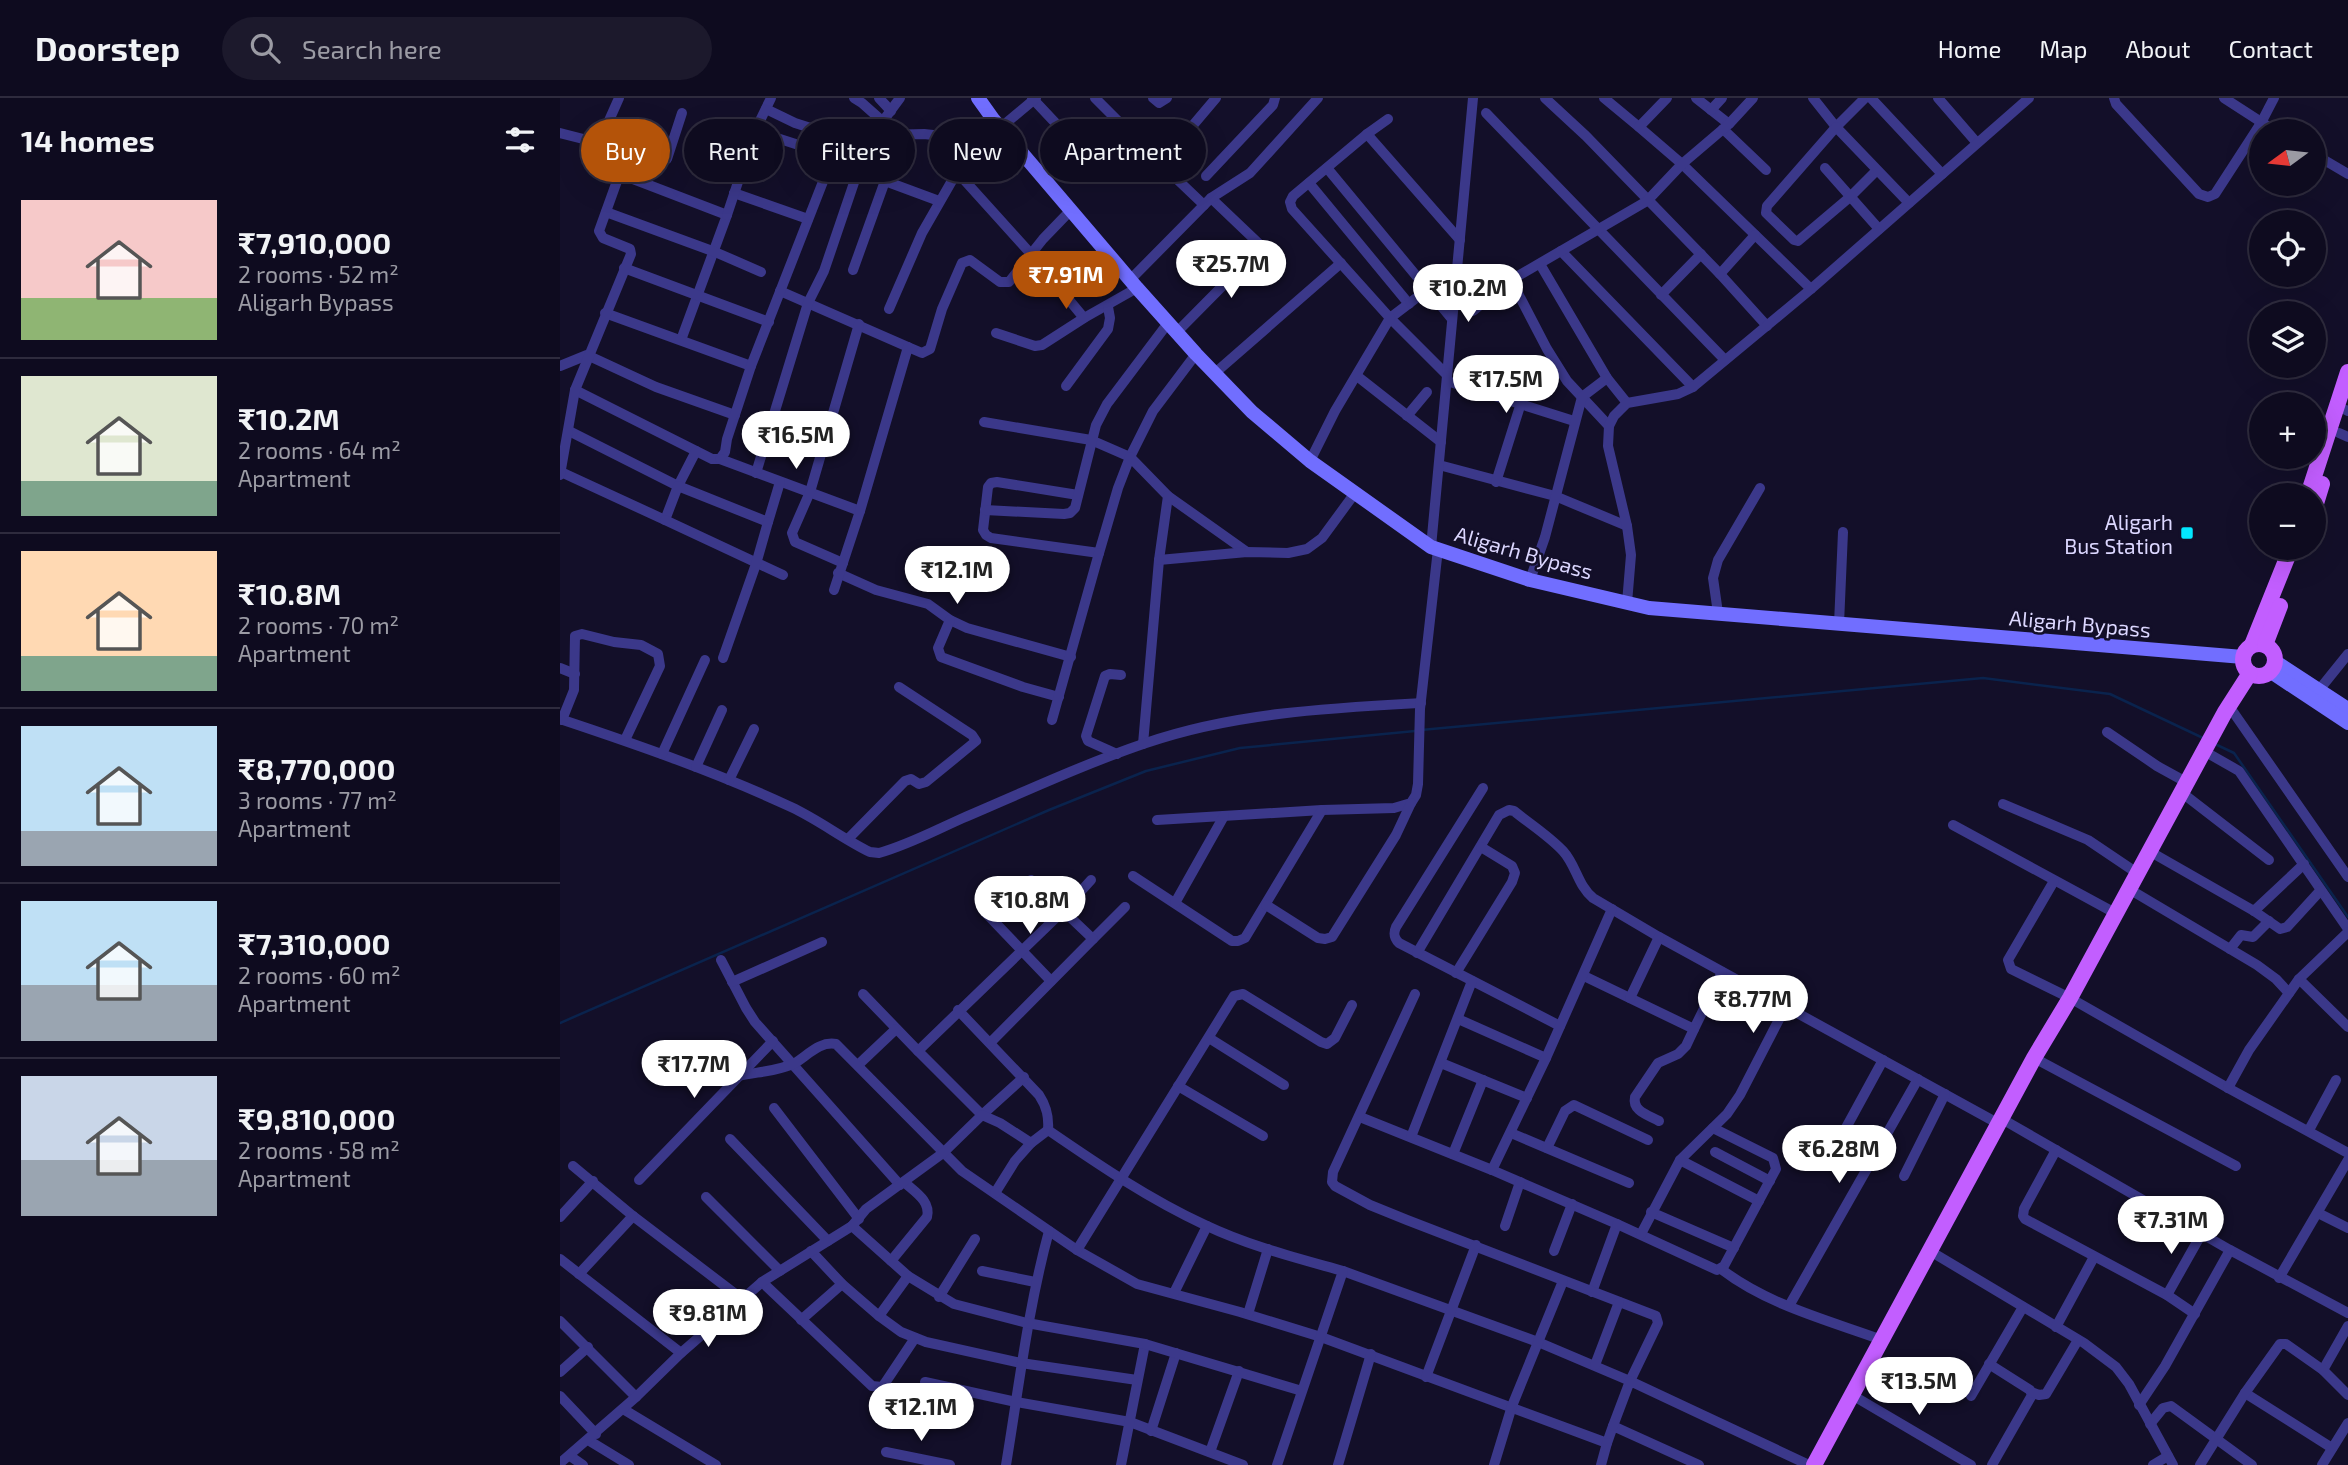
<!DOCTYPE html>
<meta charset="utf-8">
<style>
body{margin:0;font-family:"Exo 2",sans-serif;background:#1c192c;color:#f1f3f6;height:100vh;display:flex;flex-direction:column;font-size:26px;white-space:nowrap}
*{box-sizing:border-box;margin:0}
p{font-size:23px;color:#9b9ba4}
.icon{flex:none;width:38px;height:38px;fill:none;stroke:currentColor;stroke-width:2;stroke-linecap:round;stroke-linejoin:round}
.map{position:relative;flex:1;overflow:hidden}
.details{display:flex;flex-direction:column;background:#0e0b1f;width:560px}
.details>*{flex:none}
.hud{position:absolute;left:21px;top:21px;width:665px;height:63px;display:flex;gap:14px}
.needle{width:46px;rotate:255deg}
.controls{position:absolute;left:1689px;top:21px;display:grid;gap:14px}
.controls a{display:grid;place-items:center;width:77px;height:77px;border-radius:50%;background:#0e0b1f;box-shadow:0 7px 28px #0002,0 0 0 2px #2e2b3d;font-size:35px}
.price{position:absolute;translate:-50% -60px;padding:0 16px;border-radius:24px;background:#fff;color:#222;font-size:23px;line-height:46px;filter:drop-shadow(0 2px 4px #0008)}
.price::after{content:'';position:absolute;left:50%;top:42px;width:21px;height:16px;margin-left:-10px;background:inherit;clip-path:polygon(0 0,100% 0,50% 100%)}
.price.on{background:#b45309;color:#fff}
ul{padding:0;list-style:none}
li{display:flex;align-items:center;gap:21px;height:175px;padding:0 21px}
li+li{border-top:2px solid #2e2b3d}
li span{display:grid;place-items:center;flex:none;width:196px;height:140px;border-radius:0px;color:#555}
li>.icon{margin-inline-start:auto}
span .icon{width:84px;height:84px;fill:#fffc;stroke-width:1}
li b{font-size:30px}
h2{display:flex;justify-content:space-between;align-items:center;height:84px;padding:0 21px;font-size:30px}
.chip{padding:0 24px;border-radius:32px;background:#0e0b1f;box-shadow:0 7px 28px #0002,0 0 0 2px #2e2b3d;font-size:24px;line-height:63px}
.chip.on{background:#b45309;color:#fff}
header{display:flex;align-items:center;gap:42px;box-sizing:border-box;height:98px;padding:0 35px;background:#0e0b1f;border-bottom:2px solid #2e2b3d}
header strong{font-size:33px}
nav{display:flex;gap:38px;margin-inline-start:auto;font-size:24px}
.search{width:490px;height:63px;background:#1c192c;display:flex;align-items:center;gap:18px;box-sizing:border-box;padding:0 24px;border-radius:38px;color:#9b9ba4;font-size:26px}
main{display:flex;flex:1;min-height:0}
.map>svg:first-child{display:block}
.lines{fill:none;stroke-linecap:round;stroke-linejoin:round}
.stream{stroke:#0a234d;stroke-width:2.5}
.minor{stroke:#3b388a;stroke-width:10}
.secondary{stroke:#716eff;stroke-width:14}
.primary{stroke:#c25eff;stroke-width:16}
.poi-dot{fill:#03e7ff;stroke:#130f29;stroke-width:2.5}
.labels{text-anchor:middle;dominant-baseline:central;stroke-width:5;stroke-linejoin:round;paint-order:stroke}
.poi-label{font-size:21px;fill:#dcd7ff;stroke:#130f29;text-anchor:end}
.street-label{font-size:21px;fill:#dcd7ff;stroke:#130f29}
</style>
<header>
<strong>Doorstep</strong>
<div class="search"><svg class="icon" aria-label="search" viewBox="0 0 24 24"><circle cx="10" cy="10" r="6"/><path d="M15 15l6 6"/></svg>Search here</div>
<nav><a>Home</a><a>Map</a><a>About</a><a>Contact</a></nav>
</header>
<main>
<section class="details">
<h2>14 homes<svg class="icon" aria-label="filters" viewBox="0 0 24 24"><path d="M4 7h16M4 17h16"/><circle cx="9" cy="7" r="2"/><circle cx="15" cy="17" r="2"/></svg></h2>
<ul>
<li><span style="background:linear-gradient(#f6c9c9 70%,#8fb573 0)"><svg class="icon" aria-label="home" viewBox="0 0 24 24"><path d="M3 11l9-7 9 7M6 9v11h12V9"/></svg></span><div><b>₹7,910,000</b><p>2 rooms · 52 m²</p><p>Aligarh Bypass</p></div></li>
<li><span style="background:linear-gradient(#dfe7d0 75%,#7fa58c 0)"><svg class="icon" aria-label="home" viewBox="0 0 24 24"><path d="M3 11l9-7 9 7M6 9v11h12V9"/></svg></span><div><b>₹10.2M</b><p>2 rooms · 64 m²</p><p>Apartment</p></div></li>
<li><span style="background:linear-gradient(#ffd9b3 75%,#7fa58c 0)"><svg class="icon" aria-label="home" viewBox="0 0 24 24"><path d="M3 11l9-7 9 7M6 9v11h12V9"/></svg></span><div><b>₹10.8M</b><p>2 rooms · 70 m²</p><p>Apartment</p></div></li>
<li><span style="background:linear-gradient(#bfe0f5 75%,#9aa5b1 0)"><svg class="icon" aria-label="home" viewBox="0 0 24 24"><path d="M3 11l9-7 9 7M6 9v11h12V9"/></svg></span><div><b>₹8,770,000</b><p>3 rooms · 77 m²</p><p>Apartment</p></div></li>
<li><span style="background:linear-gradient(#bfe0f5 60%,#9aa5b1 0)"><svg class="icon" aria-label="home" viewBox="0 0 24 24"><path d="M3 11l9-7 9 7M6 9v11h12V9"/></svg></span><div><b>₹7,310,000</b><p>2 rooms · 60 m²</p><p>Apartment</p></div></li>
<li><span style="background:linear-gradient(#c9d6e8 60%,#9aa5b1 0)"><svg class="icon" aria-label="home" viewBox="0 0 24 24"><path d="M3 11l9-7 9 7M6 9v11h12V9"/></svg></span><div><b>₹9,810,000</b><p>2 rooms · 58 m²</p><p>Apartment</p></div></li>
</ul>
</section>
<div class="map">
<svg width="1788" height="1367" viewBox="0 0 1788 1367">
<rect width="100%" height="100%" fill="#130f29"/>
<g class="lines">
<!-- stream -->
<g class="stream">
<path d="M861,632L1423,580L1550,596L1643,640"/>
<path d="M1655,646L1674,655L1788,819"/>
<path d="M0,925L489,712L586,673L680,650L855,633"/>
</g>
<!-- minor -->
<g class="minor">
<path d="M294,0L302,5L338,37"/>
<path d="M319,0L331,13"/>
<path d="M472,0L535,67"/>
<path d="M535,0L601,66L644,107"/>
<path d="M593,0L599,5L607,0"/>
<path d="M985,0L1026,38L1160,176L1207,228"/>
<path d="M1044,0L1079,29"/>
<path d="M1107,0L1079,29L1122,66L1251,191"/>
<path d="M1136,0L1169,26"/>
<path d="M1253,0L1276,29L1305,0"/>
<path d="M1311,0L1382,76"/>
<path d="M1378,0L1417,45"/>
<path d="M1554,0L1556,6L1639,96L1648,99L1655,96L1701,25L1714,0"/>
<path d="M1664,0L1715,33"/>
<path d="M206,11L235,25L260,33L285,38L364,36L410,41"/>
<path d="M1151,12L1162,0"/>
<path d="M926,15L1165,262"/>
<path d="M323,23L340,0"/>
<path d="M440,30L476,0"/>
<path d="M1163,31L1206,72"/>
<path d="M0,35L39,45"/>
<path d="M807,36L900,142"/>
<path d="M623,39L656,0"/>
<path d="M65,55L100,62L107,61L122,15"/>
<path d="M1754,56L1788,76"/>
<path d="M273,58L325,83L379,103"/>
<path d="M767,70L892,221"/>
<path d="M1265,70L1319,131"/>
<path d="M1317,72L1290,99L1238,143L1234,142L1206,115L1207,108L1276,29L1349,105"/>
<path d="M397,74L471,156L524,220"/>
<path d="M60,76L167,117L121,242"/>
<path d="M143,77L155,46L158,43L189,51"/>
<path d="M646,78L713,7L715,0"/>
<path d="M749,85L849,206"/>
<path d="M174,95L248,121"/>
<path d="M651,100L715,161"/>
<path d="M46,114L155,154L201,174"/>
<path d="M167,117L195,33L211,0"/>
<path d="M1001,153L1133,289"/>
<path d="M980,166L1047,280L1067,305"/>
<path d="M64,170L209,224"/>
<path d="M293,172L325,83"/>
<path d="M1160,176L1195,137"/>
<path d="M571,181L651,100L690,75L758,0"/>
<path d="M951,182L987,251L1007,283L1049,328"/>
<path d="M220,193L348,249"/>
<path d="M1101,197L1141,156"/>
<path d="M329,211L362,135L397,74L410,41L433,21"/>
<path d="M913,213L951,182L1087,103L1122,66L1169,26L1193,0"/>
<path d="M45,215L191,268"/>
<path d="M617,234L702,148"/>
<path d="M436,235L475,248L482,247L524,220L577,190"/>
<path d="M0,268L27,257L96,289L175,317"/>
<path d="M655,275L781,165"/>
<path d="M887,277L830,220L868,191L896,177"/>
<path d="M797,278L881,344"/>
<path d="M887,283L1014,323"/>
<path d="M506,288L548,231L550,220L548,209"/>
<path d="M15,292L152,361H160L165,354L167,341L191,268L273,58L195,33"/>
<path d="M1786,312L1788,313"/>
<path d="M847,318L867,294"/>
<path d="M424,324L531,342L570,359L593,313L636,256"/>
<path d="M9,333L118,388L136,353"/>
<path d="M209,333L263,354"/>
<path d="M1779,335L1788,339"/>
<path d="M160,361L300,413"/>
<path d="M750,363L775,313L830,220L732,111L730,104L733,98L807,36L828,21"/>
<path d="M879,367L995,398L1067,428"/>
<path d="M1,374L105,422L118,388L208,424L220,384"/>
<path d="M196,375L248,205L264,173L299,70"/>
<path d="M0,377L15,292L71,156L70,151L43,140L39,133L66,58L63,52L39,45L59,0"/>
<path d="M936,384L961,305"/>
<path d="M518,397L437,384L431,385L428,389L423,432L426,437L431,440L539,455L558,390L570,359L608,398L599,462L583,646"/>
<path d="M608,398L687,454"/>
<path d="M425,412L504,416L510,415L515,410L536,327L547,306L608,225"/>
<path d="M105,422L223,477"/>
<path d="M871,449L913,0"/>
<path d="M599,462L687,454L728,455L747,451L762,440L795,395"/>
<path d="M283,465L235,444L232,435L250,394L299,226"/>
<path d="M278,475L316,492L368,506L390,522L407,530L511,559"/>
<path d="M970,482L985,439L1022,299L1047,280"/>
<path d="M274,492L300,413L348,249L362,255L370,251L382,211L402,165L410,162L440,184H449L483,141L510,113"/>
<path d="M1067,505L1071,457L1067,428L1048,348L1049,328L1054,318L1067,305L1118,296L1133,289L1251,191L1469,0"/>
<path d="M1158,515L1153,480L1158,462L1200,390"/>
<path d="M390,522L378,550L381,559L463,589L499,599"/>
<path d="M1279,526L1283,434"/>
<path d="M163,560L196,466L208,424"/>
<path d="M0,570L15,576"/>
<path d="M1759,592L1788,556"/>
<path d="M1669,608L1788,779"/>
<path d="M0,621C78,647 156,674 231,709C259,722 283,741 310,754L319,755C348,747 376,732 403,720C464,694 524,666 586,645C673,615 769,610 861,605"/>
<path d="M2,622L14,592L15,538L22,536L54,544L81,547L98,556L100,568L65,642"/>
<path d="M492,622L539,455"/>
<path d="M1547,634L1597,668L1626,684"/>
<path d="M1644,653L1679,673L1788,831"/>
<path d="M102,656L145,562"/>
<path d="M557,656L528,643L526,638L545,578L550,576L561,577"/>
<path d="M136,669L162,612"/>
<path d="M169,682L194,631"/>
<path d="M923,690L836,829C833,836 834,840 839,845L1000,928"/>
<path d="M1621,694L1709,762"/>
<path d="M1443,706L1528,742L1577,775"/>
<path d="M597,722L762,712L834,710L851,705L856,697L858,686L860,611L878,451"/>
<path d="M1393,727L1555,815"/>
<path d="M288,741L345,683L351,681L359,686L366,684L416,643L412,637L339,589"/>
<path d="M1589,753L1694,813L1720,831L1727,829L1760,793"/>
<path d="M573,778L672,843H678L685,840L762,712"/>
<path d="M1494,783L1448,862L1451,871L1510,900L1668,990L1788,1055"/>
<path d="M1569,791L1697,867L1716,881L1729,895"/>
<path d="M615,805L664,718"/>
<path d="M706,807L758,840L765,841L772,839L836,737L851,705"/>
<path d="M1694,813L1744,766"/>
<path d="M425,814L491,883"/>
<path d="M533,841L565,809"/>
<path d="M1670,851L1681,837L1693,839L1709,823"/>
<path d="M857,855L939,717L949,712L954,713C970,726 989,738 1003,753C1016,767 1018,788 1033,800L1099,839L1439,1026"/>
<path d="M161,862L186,910L195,924L340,1087"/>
<path d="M896,875L952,784L955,775L952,768L921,749"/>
<path d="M1024,878L1134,931L1162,874"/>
<path d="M1739,881L1788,929"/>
<path d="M172,884L262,844"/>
<path d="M303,896L358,953"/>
<path d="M1070,900L1099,839"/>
<path d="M398,912L479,997C487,1009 489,1019 488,1032"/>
<path d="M898,921L986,960"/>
<path d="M649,940L724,987"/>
<path d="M431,944L533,841L471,782"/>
<path d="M1474,960L1676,1068"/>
<path d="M881,965L967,1000"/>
<path d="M298,967L336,931"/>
<path d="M179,978C196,974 220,973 235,965C248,957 260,943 276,946L402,1073L517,1152L577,1186L680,1214L761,1239L1047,1345L1053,1328L1139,1367"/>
<path d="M464,979L422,1017L358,953L503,813L531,782"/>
<path d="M618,988L703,1038"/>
<path d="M1668,990L1689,952L1739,881L1788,834"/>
<path d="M214,1010L299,1121"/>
<path d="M800,1019L932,1072L1057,1126L1032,1194"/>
<path d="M1442,1021L1670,1152L1788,1215"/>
<path d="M1099,1023C1088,1017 1072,1013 1075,999L1098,965L1118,956L1126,948L1134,931"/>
<path d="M1749,1032L1776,982"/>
<path d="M951,1035L1069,1085"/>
<path d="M851,1039L912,883"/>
<path d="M170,1041L268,1143"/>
<path d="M987,1050L1005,1013L1014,1007L1088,1042"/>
<path d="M1496,1052L1464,1111L1463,1118L1465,1121L1607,1197L1635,1216"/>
<path d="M1155,1054L1210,1083"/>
<path d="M893,1056L923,982"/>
<path d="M1270,1059L1323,962"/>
<path d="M1120,1062L1199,1103"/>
<path d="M13,1068L73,1118L182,1201"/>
<path d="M932,1072L986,960L1052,811"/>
<path d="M1344,1078L1385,996"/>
<path d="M79,1082L213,943"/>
<path d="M435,1095L455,1063L471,1045"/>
<path d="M146,1099L220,1173"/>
<path d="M1091,1114L1174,1150"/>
<path d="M1758,1115L1788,1130"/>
<path d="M0,1119L33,1083"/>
<path d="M1057,1126L1157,1172L1164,1168L1216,1071L1213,1060L1153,1030"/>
<path d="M945,1128L960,1084"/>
<path d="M1081,1136L1120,1062L1167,1016L1180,997L1226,908"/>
<path d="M517,1152L674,898L683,896L761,944L767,946L775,940L792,907"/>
<path d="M251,1153L282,1186L319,1218"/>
<path d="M994,1153L1012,1106"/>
<path d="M1370,1153L1524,1245L1556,1269L1569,1286L1613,1367"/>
<path d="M0,1161L121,1255"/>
<path d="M331,1163L367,1119C371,1103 355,1094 344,1084"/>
<path d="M1161,1171C1208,1207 1267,1222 1322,1242"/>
<path d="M422,1173L475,1184"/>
<path d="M783,1173L978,1244L1070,1283L1098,1225L1096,1218L847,1122L810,1107L775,1088L772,1084L773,1074L855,896"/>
<path d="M19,1176L73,1118"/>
<path d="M348,1178L319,1218L341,1234L366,1244L461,1265L577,1282"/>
<path d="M1719,1180L1788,1062"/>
<path d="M202,1184L312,1288L322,1289L325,1285L355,1240"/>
<path d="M614,1195L647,1128"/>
<path d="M1607,1197L1642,1135"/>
<path d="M379,1199L415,1141"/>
<path d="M1229,1208L1358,981"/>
<path d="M688,1216L708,1151"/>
<path d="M241,1222L282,1186"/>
<path d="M0,1223L76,1299"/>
<path d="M1496,1229L1534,1159"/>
<path d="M1429,1266L1470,1292L1472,1297L1432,1367"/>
<path d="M1035,1267L1059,1204"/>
<path d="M1763,1272L1788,1228"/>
<path d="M0,1274L28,1249"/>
<path d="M866,1279L916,1147"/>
<path d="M365,1284L456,1304L570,1324L683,1367"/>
<path d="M1471,1294L1479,1297L1486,1296L1518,1242"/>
<path d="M1685,1295L1772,1350"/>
<path d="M1292,1297L1411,1367"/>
<path d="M0,1298L36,1336"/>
<path d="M1411,1298L1463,1209"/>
<path d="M1579,1307L1605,1268L1670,1152"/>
<path d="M63,1311L156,1367"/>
<path d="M1590,1326L1603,1310L1611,1308L1692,1367"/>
<path d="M1053,1328L1070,1283L1249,1367"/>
<path d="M591,1333L616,1255"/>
<path d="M28,1342L69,1367"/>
<path d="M326,1354L390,1367"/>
<path d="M650,1354L679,1273"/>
<path d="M10,1358L23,1367"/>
<path d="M0,1365L76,1299L121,1255L202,1184L292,1128"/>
<path d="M446,1367C459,1288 468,1210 489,1133"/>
<path d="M561,1367L585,1246"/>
<path d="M717,1367L783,1173C737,1160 689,1148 645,1127C589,1101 539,1067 488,1032L471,1045L440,1025L422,1017L383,1055L306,1111L292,1128L348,1178L394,1206L467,1225L585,1246L742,1293"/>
<path d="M778,1367L811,1256"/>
<path d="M934,1367L952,1308L1003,1183"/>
<path d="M1041,1367L1047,1345"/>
<path d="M1593,1367L1608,1358"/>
<path d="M1640,1367L1685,1295L1720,1246H1726L1763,1272L1788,1297"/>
<path d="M1762,1367L1788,1325"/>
</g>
<!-- secondary -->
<g class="secondary">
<path d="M418,0L433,21L577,190L636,256L692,314L750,363L871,449L970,482L1089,510L1683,559"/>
<path d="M1716,564L1788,611"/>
<path d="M1711,574L1788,625"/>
</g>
<!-- primary -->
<g class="primary">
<path d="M1748,397L1788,274"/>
<path d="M1754,412L1762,386"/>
<circle cx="1699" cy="562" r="16"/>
<path d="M1692,547L1731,450"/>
<path d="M1705,547L1720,508"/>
<path d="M1254,1367L1474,960L1510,900L1665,614L1690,575"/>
</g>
</g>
<!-- markers -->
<rect class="poi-dot" x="1620" y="428" width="14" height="14" rx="3.5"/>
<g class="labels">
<!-- poi labels -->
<g class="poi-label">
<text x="1613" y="423">Aligarh<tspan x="1613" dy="24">Bus Station</tspan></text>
</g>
<!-- street labels -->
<g class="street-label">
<text transform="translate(964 454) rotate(16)">Aligarh Bypass</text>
<text transform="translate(1520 525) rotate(5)">Aligarh Bypass</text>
</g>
</g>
</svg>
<div class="controls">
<a><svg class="needle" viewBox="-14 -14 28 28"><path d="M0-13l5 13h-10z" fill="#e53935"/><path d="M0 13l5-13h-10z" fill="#9b9ba4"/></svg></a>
<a><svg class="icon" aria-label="locate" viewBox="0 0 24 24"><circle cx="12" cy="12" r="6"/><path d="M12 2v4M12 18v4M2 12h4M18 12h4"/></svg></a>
<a><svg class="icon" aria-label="layers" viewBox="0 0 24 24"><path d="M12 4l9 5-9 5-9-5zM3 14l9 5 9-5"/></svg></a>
<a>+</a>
<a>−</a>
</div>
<b class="price" style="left:671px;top:202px">₹25.7M</b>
<b class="price on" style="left:506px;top:213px">₹7.91M</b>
<b class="price" style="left:908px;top:226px">₹10.2M</b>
<b class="price" style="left:946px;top:317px">₹17.5M</b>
<b class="price" style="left:236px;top:373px">₹16.5M</b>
<b class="price" style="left:397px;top:508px">₹12.1M</b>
<b class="price" style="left:470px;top:838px">₹10.8M</b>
<b class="price" style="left:1193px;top:937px">₹8.77M</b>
<b class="price" style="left:134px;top:1002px">₹17.7M</b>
<b class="price" style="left:1279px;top:1087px">₹6.28M</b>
<b class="price" style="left:1611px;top:1158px">₹7.31M</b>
<b class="price" style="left:148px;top:1251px">₹9.81M</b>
<b class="price" style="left:1359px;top:1319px">₹13.5M</b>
<b class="price" style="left:361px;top:1345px">₹12.1M</b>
<div class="hud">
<a class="chip on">Buy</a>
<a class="chip">Rent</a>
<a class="chip">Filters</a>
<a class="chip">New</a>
<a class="chip">Apartment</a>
</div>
</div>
</main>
